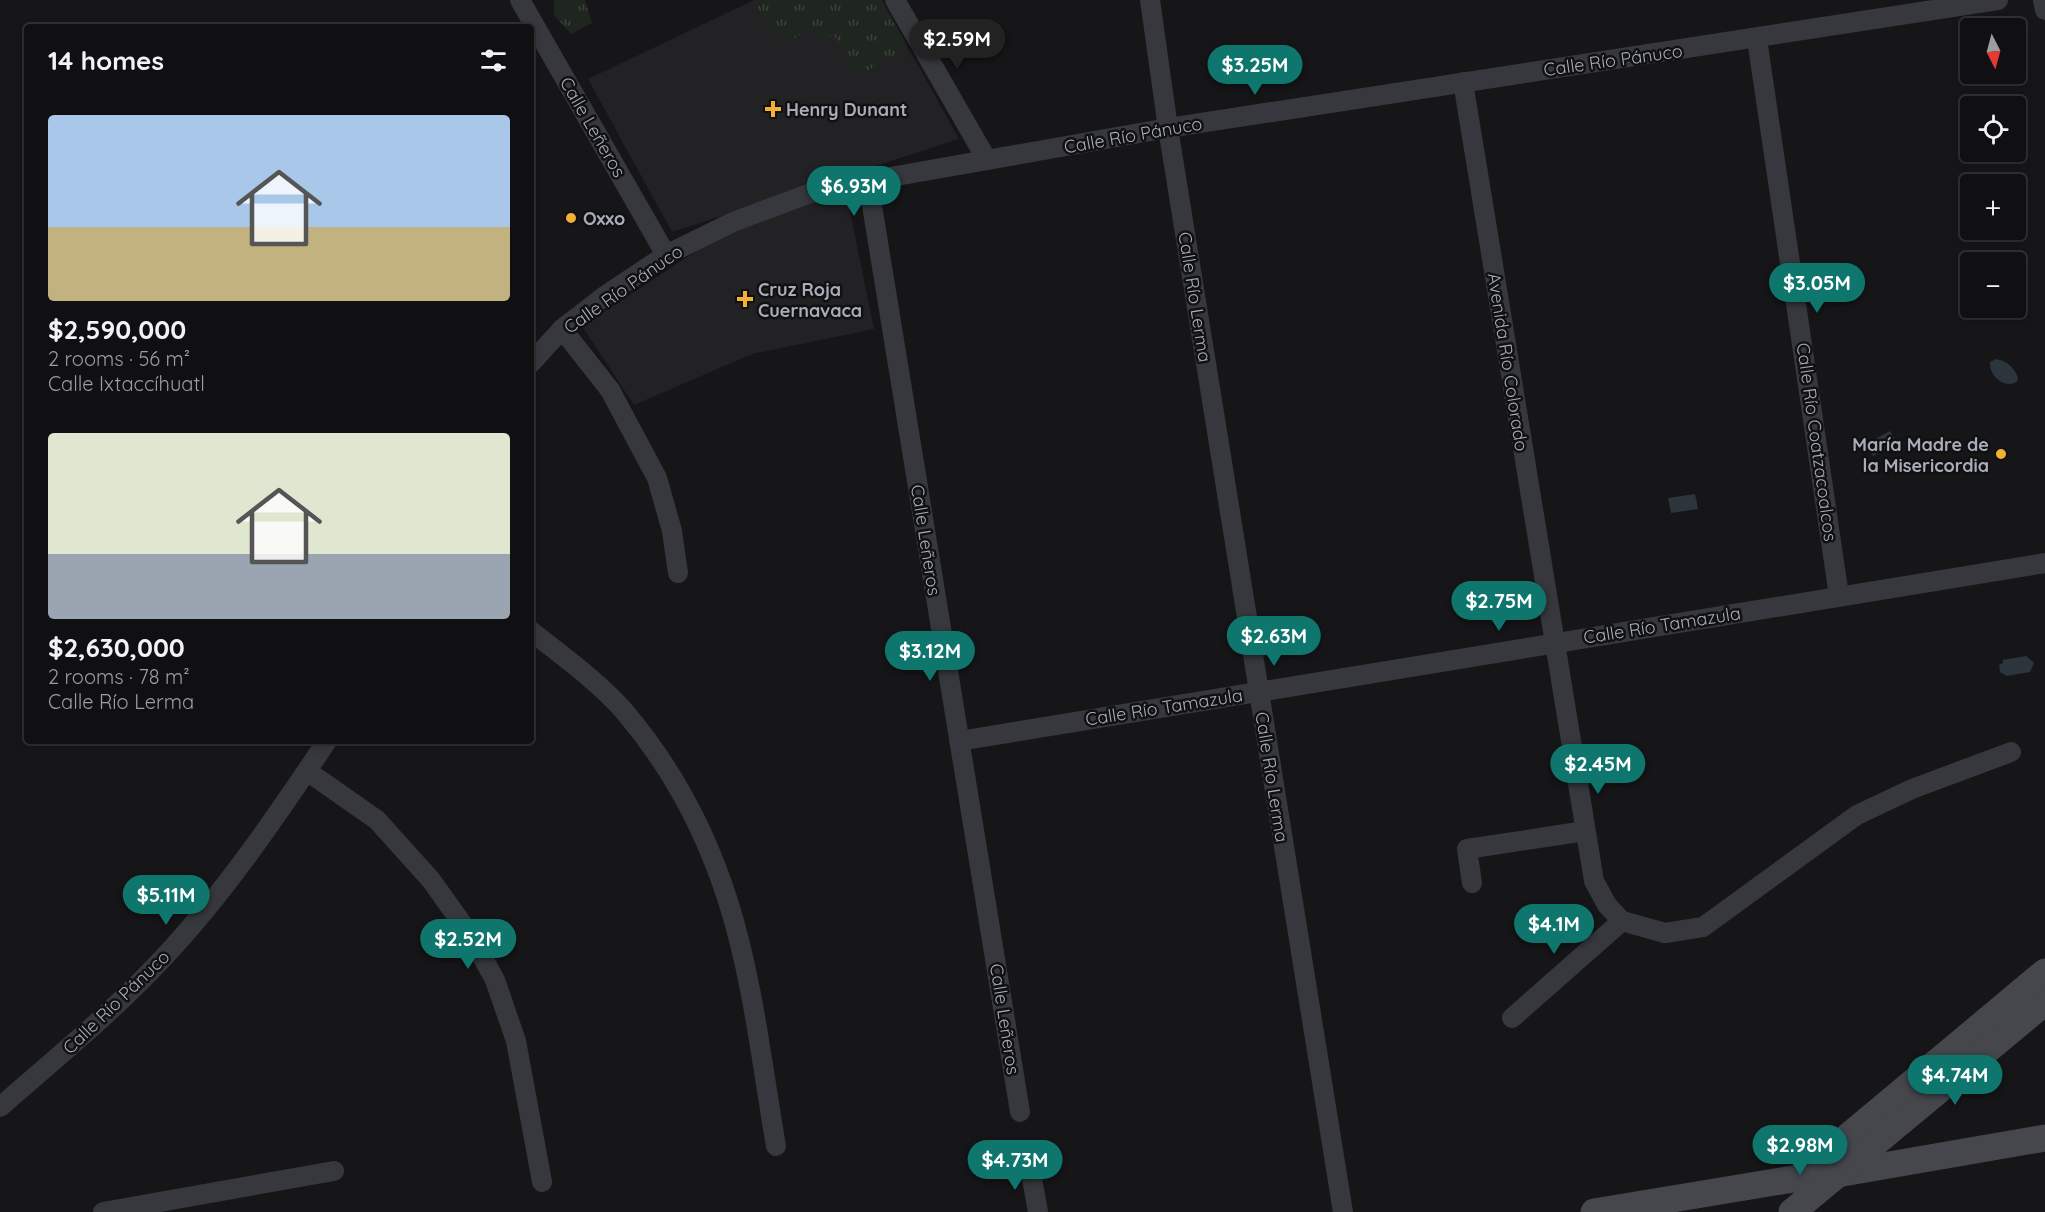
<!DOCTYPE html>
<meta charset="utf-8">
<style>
body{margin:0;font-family:Quicksand,sans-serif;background:#1e1e20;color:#f1f3f6;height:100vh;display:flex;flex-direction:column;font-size:22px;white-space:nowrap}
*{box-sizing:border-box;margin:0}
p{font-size:20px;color:#9c9d9f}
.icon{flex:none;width:33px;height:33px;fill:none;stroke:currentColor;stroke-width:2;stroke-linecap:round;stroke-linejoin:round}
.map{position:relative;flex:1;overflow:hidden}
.sheet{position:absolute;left:24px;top:24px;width:510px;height:720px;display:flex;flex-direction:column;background:#101012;border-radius:6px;box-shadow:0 3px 9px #0003,0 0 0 2px #303032}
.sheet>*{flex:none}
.needle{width:39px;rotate:174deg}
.buttons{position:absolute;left:1960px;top:18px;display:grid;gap:12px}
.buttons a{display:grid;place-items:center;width:66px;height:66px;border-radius:6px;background:#101012;box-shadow:0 3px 9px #0003,0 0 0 2px #303032;font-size:30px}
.price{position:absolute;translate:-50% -51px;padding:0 14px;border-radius:21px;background:#0f766e;color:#fff;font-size:20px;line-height:39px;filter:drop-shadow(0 2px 3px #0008)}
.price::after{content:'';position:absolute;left:50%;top:36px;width:18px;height:14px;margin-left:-9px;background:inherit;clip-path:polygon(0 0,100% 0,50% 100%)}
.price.selected{background:#222;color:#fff}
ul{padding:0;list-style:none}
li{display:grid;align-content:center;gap:12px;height:318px;padding:0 24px}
li span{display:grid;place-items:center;height:186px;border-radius:6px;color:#555}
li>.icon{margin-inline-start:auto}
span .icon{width:108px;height:108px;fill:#fffc;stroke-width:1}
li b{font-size:26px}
h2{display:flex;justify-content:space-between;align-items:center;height:72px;padding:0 24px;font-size:26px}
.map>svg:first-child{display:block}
.built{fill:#222225}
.grass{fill:url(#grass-tufts)}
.water{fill:#2c353c}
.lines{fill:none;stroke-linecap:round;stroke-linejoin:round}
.street{stroke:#37383d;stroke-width:20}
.secondary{stroke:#45474d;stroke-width:27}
.poi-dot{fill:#f2b134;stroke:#111113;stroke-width:2}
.labels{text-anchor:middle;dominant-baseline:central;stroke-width:5;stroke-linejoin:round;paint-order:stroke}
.street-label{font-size:18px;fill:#a8adb8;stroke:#111113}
.poi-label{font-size:18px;font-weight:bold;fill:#a8adb8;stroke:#111113;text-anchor:start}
</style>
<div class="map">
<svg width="2045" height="1212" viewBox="0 0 2045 1212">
<defs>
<pattern id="grass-tufts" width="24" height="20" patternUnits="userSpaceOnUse" patternTransform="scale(1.5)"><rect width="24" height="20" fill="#1e261f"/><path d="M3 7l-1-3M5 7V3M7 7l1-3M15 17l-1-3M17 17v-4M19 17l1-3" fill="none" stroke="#3c433d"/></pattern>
</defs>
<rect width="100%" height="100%" fill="#161618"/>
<!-- built -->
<g class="built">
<path d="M754,0H882L959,139L672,232L588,79Z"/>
<path d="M846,192L874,329L752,354L634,405L582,326L727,231Z"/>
</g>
<!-- grass -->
<g class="grass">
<path d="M554,0H585L592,23L571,34L554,15Z"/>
<path d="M755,0H881L908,49L857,76L834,35L822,41L815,27L791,40L786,30L773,37L753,1Z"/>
</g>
<!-- water -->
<g class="water">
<path d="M1996,359C2007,361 2014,367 2018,378L2017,382C2004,389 1989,376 1990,362Z"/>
<path d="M1890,431L1897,443L1873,456L1866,444Z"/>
<path d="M1695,494L1698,509L1671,513L1668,498Z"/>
<path d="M2026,656L2034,663L2030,672L2007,676L2000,672L1999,665L2003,663V660Z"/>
</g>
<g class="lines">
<!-- street -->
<g class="street">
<path d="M520,0L666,255"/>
<path d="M895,0L987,160"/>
<path d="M1150,0L1168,128L1343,1212"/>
<path d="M2043,0L2045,10"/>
<path d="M1757,39L1839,596"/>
<path d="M1463,82L1594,881L1607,905L1622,921L1665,933L1703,927L1857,815L1912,789L2011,752"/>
<path d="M868,181L1020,1112"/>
<path d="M562,329L610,390L657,478L672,531L678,573"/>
<path d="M531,363L562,329L606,295L666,255L733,222L808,194L868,181L1168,128L1998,0"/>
<path d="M531,631C561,655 600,683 624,711C671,766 706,832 728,901C753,980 762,1065 776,1146"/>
<path d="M959,741L2045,563"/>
<path d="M307,771L377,820L431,880L471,936L495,980L516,1041L542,1182"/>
<path d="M1472,883L1467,849L1585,831"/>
<path d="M1512,1018L1622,921"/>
<path d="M0,1107C56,1058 114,1011 165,956C226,891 277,815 327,741"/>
<path d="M1029,1162L1038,1212"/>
<path d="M103,1212L334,1171"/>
</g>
<!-- secondary -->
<g class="secondary">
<path d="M1797,1179L2045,972"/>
<path d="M1594,1212L1817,1175L1837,1174L2045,1138"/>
<path d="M1792,1212L2045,1002"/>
</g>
</g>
<!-- markers -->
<g class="poi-dot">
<path d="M770 100h6v6h6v6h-6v6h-6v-6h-6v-6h6z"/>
<circle cx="571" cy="218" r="6"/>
<path d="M742 290h6v6h6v6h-6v6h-6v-6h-6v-6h6z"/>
<circle cx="2001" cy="454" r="6"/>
</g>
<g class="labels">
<!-- street labels -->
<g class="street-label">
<text transform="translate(1613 60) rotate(-8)">Calle Río Pánuco</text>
<text transform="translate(593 127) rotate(60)">Calle Leñeros</text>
<text transform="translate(1133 135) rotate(-10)">Calle Río Pánuco</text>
<text transform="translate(623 289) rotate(-35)">Calle Río Pánuco</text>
<text transform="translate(1195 297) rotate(81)">Calle Río Lerma</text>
<text transform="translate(1508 362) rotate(81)">Avenida Río Colorado</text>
<text transform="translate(1817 442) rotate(82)">Calle Río Coatzacoalcos</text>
<text transform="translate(926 540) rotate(81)">Calle Leñeros</text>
<text transform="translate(1662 625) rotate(-9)">Calle Río Tamazula</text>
<text transform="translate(1164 707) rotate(-9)">Calle Río Tamazula</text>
<text transform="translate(1272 777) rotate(81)">Calle Río Lerma</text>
<text transform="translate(116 1002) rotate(-44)">Calle Río Pánuco</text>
<text transform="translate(1005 1019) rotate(81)">Calle Leñeros</text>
</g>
<!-- poi labels -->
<g class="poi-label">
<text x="786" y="109">Henry Dunant</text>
<text x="583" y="218">Oxxo</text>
<text x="758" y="289">Cruz Roja<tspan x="758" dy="21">Cuernavaca</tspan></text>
<text x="1989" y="444" text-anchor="end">María Madre de<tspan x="1989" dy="21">la Misericordia</tspan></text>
</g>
</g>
</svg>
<div class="buttons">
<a><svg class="needle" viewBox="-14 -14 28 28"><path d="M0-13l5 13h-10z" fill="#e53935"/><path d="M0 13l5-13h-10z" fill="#9c9d9f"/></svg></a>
<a><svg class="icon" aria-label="locate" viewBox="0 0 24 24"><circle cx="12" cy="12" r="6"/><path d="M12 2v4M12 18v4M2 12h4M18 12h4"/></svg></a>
<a>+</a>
<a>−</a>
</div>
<b class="price selected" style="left:957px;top:70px">$2.59M</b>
<b class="price" style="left:1255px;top:96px">$3.25M</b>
<b class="price" style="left:854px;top:217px">$6.93M</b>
<b class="price" style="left:1817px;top:314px">$3.05M</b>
<b class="price" style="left:1499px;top:632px">$2.75M</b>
<b class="price" style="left:1274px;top:667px">$2.63M</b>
<b class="price" style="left:930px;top:682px">$3.12M</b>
<b class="price" style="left:1598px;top:795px">$2.45M</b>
<b class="price" style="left:166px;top:926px">$5.11M</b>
<b class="price" style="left:1554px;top:955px">$4.1M</b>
<b class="price" style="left:468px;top:970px">$2.52M</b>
<b class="price" style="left:1955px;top:1106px">$4.74M</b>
<b class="price" style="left:1800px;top:1176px">$2.98M</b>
<b class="price" style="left:1015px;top:1191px">$4.73M</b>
<section class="sheet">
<h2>14 homes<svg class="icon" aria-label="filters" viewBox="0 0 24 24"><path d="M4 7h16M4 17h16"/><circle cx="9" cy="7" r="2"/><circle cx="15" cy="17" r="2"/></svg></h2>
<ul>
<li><span style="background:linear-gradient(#a9c7e8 60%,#c2b280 0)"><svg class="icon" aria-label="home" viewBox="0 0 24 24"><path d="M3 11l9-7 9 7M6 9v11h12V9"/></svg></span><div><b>$2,590,000</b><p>2 rooms · 56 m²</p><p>Calle Ixtaccíhuatl</p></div></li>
<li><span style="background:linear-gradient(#dfe7d0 65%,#9aa5b1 0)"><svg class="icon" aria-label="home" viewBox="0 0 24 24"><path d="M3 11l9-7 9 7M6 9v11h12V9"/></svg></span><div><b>$2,630,000</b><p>2 rooms · 78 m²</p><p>Calle Río Lerma</p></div></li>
</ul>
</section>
</div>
